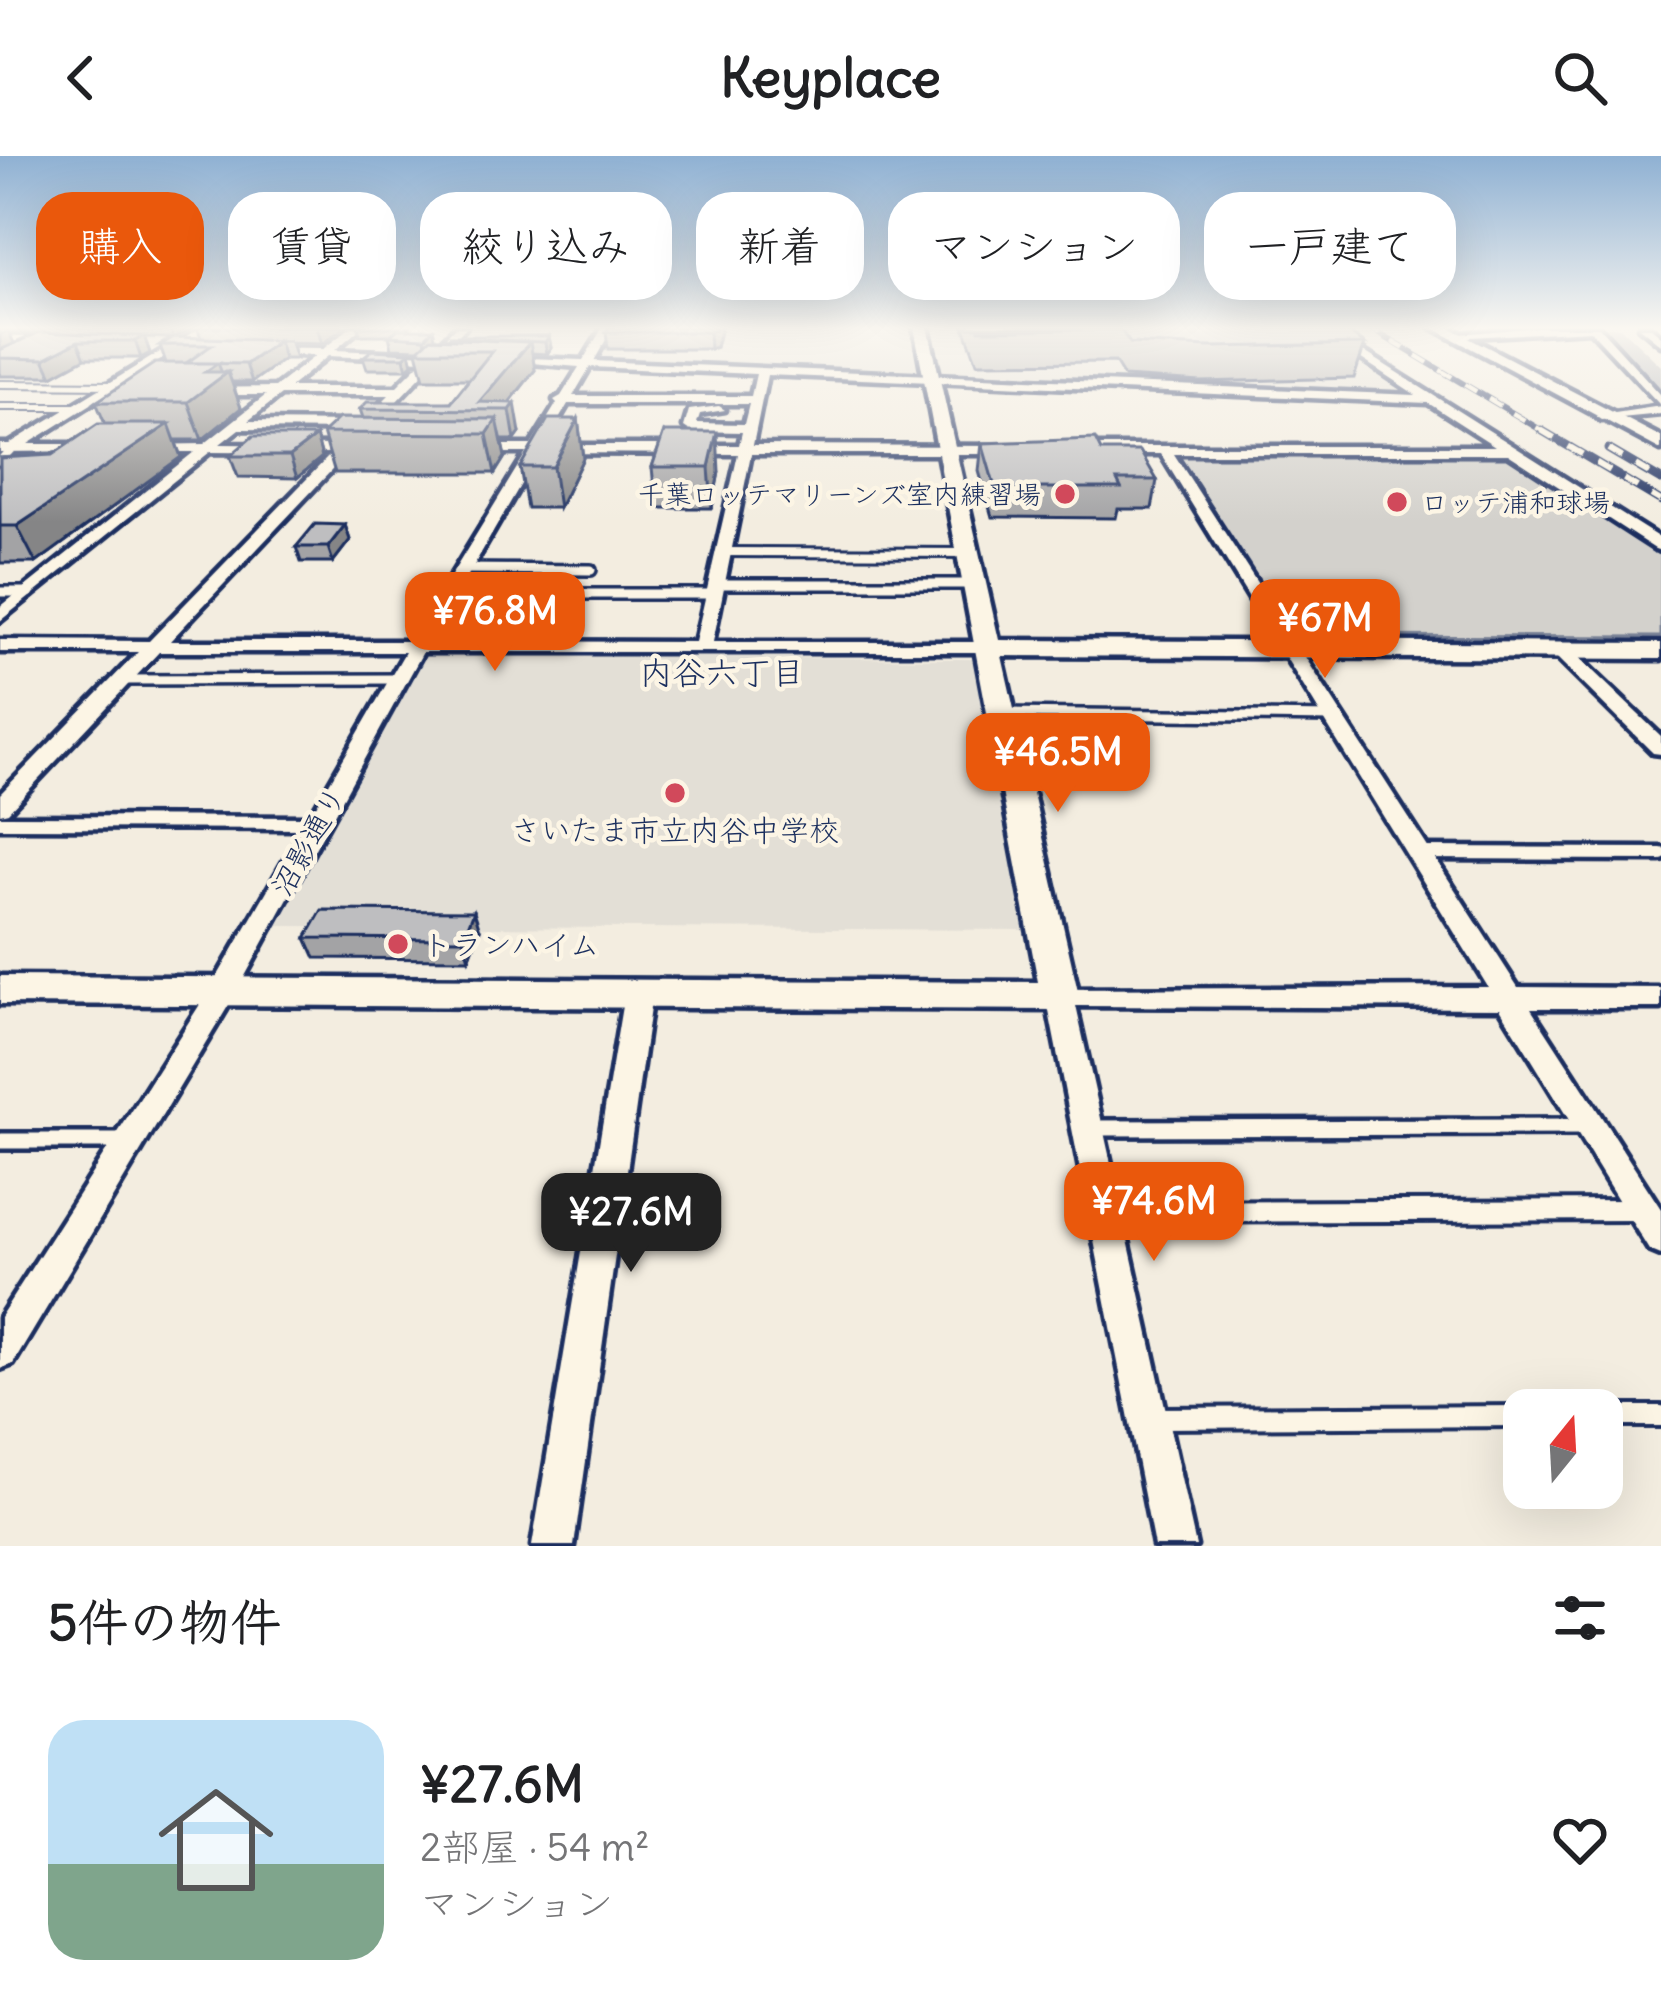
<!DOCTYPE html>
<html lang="ja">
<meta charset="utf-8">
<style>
body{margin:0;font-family:Delius,"Klee One",sans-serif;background:#f6f6f6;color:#202124;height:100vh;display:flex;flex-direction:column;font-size:45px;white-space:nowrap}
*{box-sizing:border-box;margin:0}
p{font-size:39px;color:#757577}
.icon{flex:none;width:66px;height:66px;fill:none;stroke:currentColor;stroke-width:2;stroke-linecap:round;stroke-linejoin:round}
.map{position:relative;height:1390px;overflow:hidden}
.panel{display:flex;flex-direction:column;background:#fff;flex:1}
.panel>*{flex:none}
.banner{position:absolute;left:36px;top:36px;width:1590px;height:108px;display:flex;gap:24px}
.needle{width:78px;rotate:18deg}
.buttons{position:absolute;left:1503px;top:1233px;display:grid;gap:24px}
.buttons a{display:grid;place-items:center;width:120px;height:120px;border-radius:24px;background:#fff;box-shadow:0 12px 48px #0002;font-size:60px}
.price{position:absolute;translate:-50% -102px;padding:0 27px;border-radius:24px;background:#ea580c;color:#fff;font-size:39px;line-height:78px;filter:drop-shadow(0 3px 6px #0008)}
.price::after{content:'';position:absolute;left:50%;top:72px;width:36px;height:27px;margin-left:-18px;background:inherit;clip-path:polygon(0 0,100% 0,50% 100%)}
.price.current{background:#222;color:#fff}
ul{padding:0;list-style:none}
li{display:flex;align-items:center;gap:36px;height:300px;padding:0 48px}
li span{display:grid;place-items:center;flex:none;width:336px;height:240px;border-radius:36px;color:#555}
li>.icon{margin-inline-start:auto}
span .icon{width:144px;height:144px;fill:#fffc;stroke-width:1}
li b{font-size:51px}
h2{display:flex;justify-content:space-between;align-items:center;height:144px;padding:0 48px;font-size:51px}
.tag{padding:0 42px;border-radius:36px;background:#fff;box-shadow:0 12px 48px #0002;font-size:42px;line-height:108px}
.tag.current{background:#ea580c;color:#fff}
header{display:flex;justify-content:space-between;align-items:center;height:156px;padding:0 48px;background:#fff;font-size:54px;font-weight:700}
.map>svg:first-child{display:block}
.built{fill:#e3dfd6}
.green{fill:#d3d1cc;stroke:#778095;stroke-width:3}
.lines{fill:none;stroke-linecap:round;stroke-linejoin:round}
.river{fill:#a9acb3;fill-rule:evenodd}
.lane-far5-casing{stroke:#1b2f5e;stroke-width:10}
.lane-far4-casing{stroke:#1b2f5e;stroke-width:14}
.lane-far3-casing{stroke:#1b2f5e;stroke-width:16}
.lane-far2-casing{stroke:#1b2f5e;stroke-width:21}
.lane-far1-casing{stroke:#1b2f5e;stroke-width:24}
.lane-casing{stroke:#1b2f5e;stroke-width:28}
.street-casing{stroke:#1b2f5e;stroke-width:9}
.secondary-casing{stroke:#1b2f5e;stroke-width:9}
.lane-far5{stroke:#fcf5e5;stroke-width:6}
.lane-far4{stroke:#fcf5e5;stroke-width:8}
.lane-far3{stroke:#fcf5e5;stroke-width:9}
.lane-far2{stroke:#fcf5e5;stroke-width:12}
.lane-far1{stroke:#fcf5e5;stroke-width:15}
.lane{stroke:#fcf5e5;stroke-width:20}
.street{fill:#fcf5e5;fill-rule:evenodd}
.secondary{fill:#fcf5e5;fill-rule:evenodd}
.rail-far1-casing{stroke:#1b2f5e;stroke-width:6}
.rail-casing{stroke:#1b2f5e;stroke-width:9}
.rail-far1{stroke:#fcf5e5;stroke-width:4.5;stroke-dasharray:14;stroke-linecap:butt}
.rail{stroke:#fcf5e5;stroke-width:6;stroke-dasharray:16;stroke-linecap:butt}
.wall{fill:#a3a3a5;stroke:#1b2f5e;stroke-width:3;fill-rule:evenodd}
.shaded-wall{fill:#858586;stroke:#1b2f5e;stroke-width:3}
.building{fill:#bebec0;stroke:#1b2f5e;stroke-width:3}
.poi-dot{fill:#d1495b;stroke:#fcf5e5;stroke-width:4.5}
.labels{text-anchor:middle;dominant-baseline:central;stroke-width:9;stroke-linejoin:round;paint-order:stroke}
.far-poi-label{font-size:27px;fill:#1b2f5e;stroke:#fcf5e5;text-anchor:end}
.poi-label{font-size:30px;fill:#1b2f5e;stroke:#fcf5e5}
.street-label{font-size:30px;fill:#1b2f5e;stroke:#fcf5e5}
.neighbourhood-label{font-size:33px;fill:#1b2f5e;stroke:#fcf5e5}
</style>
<header><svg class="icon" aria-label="back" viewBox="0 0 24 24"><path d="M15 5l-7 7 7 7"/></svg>Keyplace<svg class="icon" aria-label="search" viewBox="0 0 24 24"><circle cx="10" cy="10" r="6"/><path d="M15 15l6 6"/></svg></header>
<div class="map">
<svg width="1661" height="1390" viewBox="0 0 1661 1390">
<rect width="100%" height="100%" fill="#f3ede0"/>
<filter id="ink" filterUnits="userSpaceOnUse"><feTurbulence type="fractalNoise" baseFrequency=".00833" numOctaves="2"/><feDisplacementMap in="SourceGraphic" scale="24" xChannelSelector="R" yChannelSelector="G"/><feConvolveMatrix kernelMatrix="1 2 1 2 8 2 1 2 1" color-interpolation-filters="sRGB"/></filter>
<g filter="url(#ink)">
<!-- built -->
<g class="built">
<path d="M616,171H911L921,216L597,203Z"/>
<path d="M921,171H1318L1431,243L932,222Z"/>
<path d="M426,499L976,503L1023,774L278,770Z"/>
</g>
<!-- green -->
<path class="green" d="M1510,297L1661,395V481L1293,480L1176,298Z"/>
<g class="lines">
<!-- river -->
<path class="river" d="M1597,171H1620L1661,210V231L1652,229Z"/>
<defs>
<g id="lane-far5">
<path d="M0,228L114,229"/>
<path d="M0,251H78"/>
</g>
<g id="lane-far4">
<path d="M0,305L12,292"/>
<path d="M722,396L969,397"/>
</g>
<g id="lane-far3">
<path d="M462,413L591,414"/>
<path d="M716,428H978"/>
<path d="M0,436H30"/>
<path d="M447,438H714"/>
<path d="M122,524L399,523"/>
<path d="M1003,557L1333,561"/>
</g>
<g id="lane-far2">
<path d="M0,666L318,667"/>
<path d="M1418,697L1661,698"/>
</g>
<g id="lane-far1">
<path d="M1089,972L1585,971"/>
<path d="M0,985H125"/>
</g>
<g id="lane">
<path d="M1108,1056L1639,1054"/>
<path d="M1602,1260H1661"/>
<path d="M1156,1262L1524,1260"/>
</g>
<g id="street">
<path d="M201,171H213L28,288H92L99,292L97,295L0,296V288H9Z"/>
<path d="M351,171H362L335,194L429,198L455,171H466L441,198L451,200V204L435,205L355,289L361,290V296L348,297L170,485H411L526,297H475L468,293L475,289H531L557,247L554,244L561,240L579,211L494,204L500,201L583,204L603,171H613L594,205L1416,239L1313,171H1325L1661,383V395L1655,393L1508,298H1174L1518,831L1661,832V852H1531L1661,1053V1099L1649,1094L1500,852L1076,850L1196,1390H1154L1046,840L1050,833L1488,831L1161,298H1069L1062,294L1069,290H1495L1428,247L767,219L753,289L1010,290L1017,294L1010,298H751L713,486H990L997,488V496H423L233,842L13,1208L0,1213V1161L213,828L405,496H159L8,656L0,658V638L138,496H0V484L149,485L332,297L210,296L0,465V451L194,296H145L138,292L140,289L204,288L266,239H202L198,232L275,231L315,200L260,197L256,192L323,193ZM328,200L423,204L396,231H290ZM590,211L756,218L751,240H573ZM281,239H389L362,266L248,265ZM568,248H749L744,268L697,267L700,258L725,254L719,250L689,254L684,271L690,275L742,276L739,289H544ZM239,273H240L355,274L340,289L220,288ZM539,297L738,298L695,486L430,485Z"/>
<path d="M1539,171H1599L1661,239V250L1590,174L1453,182L1448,179Z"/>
<path d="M1639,171H1650L1661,180V189Z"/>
<path d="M0,180L52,182L57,185L52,188L0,186Z"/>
<path d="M1661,250V258L1601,264L1595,260Z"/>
<path d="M1561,489L1568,491L1661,580V598L1653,597L1554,499L1552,495Z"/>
<path d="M638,828L648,831L652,838L574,1390H532L624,838L628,831Z"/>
</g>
<g id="secondary">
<path d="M914,171H928L999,484L1661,487V503L1002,500L1079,840L1074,850L1060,854L0,848V820L1038,826Z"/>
<path d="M1431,171H1449L1661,281V294Z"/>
</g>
</defs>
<!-- lane-far5 casing -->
<use href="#lane-far5" class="lane-far5-casing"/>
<!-- lane-far4 casing -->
<use href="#lane-far4" class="lane-far4-casing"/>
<!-- lane-far3 casing -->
<use href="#lane-far3" class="lane-far3-casing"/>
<!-- lane-far2 casing -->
<use href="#lane-far2" class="lane-far2-casing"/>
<!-- lane-far1 casing -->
<use href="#lane-far1" class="lane-far1-casing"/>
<!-- lane casing -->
<use href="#lane" class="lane-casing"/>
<!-- street casing -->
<use href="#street" class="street-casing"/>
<!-- secondary casing -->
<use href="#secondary" class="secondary-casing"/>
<!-- lane-far5 -->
<use href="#lane-far5" class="lane-far5"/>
<!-- lane-far4 -->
<use href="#lane-far4" class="lane-far4"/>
<!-- lane-far3 -->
<use href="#lane-far3" class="lane-far3"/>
<!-- lane-far2 -->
<use href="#lane-far2" class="lane-far2"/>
<!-- lane-far1 -->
<use href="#lane-far1" class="lane-far1"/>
<!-- lane -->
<use href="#lane" class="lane"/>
<!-- street -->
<use href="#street" class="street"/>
<!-- secondary -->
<use href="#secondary" class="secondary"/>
<defs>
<path id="rail-far1" d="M1368,171L1546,277"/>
<g id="rail">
<path d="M1541,274L1661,345"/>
<path d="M1608,293L1661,324"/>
</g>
</defs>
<!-- rail-far1 casing -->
<use href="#rail-far1" class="rail-far1-casing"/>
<!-- rail casing -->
<use href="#rail" class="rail-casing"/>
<!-- rail-far1 -->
<use href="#rail-far1" class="rail-far1"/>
<!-- rail -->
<use href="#rail" class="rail"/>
</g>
<!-- wall -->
<g class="wall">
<path d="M0,171H192L175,181L201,182L197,171H345L322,188L291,187L296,203H284L252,226H232L241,252L202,284H175L181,301L36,407H0V302L52,299L105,268L96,246L166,207L160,189L171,182L144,181L150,197L141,202H85L52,220H0ZM8,176L38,177L14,188Z"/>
<path d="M358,171H409L407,173L436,182L549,180L551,192L547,198L532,197L535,214L509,247L520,277L515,284H501L505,301L495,317H335L323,277L363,262L360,253L451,246L469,223H424L417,195L420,193L392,192L389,180L391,179H360Z"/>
<path d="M721,171L716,191L710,193H608L606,176Z"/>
<path d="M964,171H1351V178L1365,188L1354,222L1201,226L1124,221L1115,206L977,207Z"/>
<path d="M410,196L413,208L407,213H367L363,201Z"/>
<path d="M578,263L583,302L559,352H527L520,311Z"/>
<path d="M664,276L719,316L712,352H656L652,311Z"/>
<path d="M316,280L322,301L297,322L238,321L230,300Z"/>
<path d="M982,287L1101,295L1157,324L1152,353H1118L1116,362L992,361L979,315Z"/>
<path d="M345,369L350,384L333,406H301L296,391Z"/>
<path d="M480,774L469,803L315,802L306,782Z"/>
</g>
<!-- shaded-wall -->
<g class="shaded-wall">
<path d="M169,171H192L173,182Z"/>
<path d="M318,171H345L322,188L317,172Z"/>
<path d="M715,171H721L716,191L710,193L709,176Z"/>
<path d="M433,173L436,184L427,193L425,182Z"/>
<path d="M8,175L16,191L0,199V179Z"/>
<path d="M144,180L150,197L141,202L135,185Z"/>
<path d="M549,180L551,192L547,198L545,186Z"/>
<path d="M78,185L85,202L52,220L44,203Z"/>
<path d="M279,185L284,203L252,226L246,208Z"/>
<path d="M530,186L535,214L504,253L479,246Z"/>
<path d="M410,196L413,208L407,213L404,201Z"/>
<path d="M218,207L223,220L228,216L241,252L202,284L188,246L205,216Z"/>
<path d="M515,247L520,277L515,284L510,254Z"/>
<path d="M497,263L505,301L495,317L487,278Z"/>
<path d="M578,263L583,302L559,352L553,311Z"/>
<path d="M169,268L181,301L36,407L17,370Z"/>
<path d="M717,276L719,316L712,352L709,311Z"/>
<path d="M316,280L322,301L297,322L290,300Z"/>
<path d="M345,369L350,384L333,406L328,391Z"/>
<path d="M474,755L480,774L469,803L463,783Z"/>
</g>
<!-- building -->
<g class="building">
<path d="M609,171H715V174L709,176H606Z"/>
<path d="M978,171H1351L1352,172H1343L1365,188L1209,191L1130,187L1120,173L979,174Z"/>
<path d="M398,173H433L425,182L389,180Z"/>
<path d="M40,176L144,180L135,185H78L44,203L0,202V194Z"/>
<path d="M450,180H549L545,186L448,182Z"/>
<path d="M174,181L290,185H279L246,208L186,207L212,189H160Z"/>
<path d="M431,182L530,186L479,246L515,247L510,254L360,253L367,246H451L492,195H417Z"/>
<path d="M372,194L410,196L404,201H363Z"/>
<path d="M155,207H218L205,216H228L188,246H96Z"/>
<path d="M339,262L497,263L487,278L323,277Z"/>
<path d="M548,263H578L553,311H520Z"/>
<path d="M98,268H169L17,370H0V302L52,299Z"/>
<path d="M664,276H717L709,311H652Z"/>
<path d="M253,280H316L290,300H230Z"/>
<path d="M1095,283L1101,295H1140L1157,324H1117L1121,332H995L982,287Z"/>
<path d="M315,368L345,369L328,391H296Z"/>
<path d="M322,754L474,755L463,783L306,782Z"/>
</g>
</g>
<!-- sky -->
<linearGradient id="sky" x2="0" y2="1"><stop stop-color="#8fb1d3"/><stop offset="0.47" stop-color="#faf7f1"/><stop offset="1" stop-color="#faf7f1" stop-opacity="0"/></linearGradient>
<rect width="1661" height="366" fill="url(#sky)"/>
<!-- markers -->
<g class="poi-dot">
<circle cx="1065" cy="338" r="12"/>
<circle cx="1397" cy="346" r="12"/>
<circle cx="675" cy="637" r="12"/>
<circle cx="398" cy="788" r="12"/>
</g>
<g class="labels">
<!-- far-poi labels -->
<g class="far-poi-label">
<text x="1041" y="338">千葉ロッテマリーンズ室内練習場</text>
<text x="1421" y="346" text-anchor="start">ロッテ浦和球場</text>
</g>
<!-- poi labels -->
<g class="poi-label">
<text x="675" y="674">さいたま市立内谷中学校</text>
<text x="422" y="788" text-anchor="start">トランハイム</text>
</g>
<!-- street labels -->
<g class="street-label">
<text transform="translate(308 685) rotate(-61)">沼影通り</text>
</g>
<!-- neighbourhood labels -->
<g class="neighbourhood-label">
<text x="722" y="516">内谷六丁目</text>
</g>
</g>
</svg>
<div class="buttons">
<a><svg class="needle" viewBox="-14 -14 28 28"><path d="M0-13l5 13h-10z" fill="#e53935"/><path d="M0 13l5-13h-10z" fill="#757577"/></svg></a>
</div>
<b class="price" style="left:495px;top:518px">¥76.8M</b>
<b class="price" style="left:1325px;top:525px">¥67M</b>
<b class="price" style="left:1058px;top:659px">¥46.5M</b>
<b class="price" style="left:1154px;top:1108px">¥74.6M</b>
<b class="price current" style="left:631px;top:1119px">¥27.6M</b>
<div class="banner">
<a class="tag current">購入</a>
<a class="tag">賃貸</a>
<a class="tag">絞り込み</a>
<a class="tag">新着</a>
<a class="tag">マンション</a>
<a class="tag">一戸建て</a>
</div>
</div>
<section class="panel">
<h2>5件の物件<svg class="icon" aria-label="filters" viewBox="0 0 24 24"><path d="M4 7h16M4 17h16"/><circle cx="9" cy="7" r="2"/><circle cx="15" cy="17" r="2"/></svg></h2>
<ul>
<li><span style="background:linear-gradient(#bfe0f5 60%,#7fa58c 0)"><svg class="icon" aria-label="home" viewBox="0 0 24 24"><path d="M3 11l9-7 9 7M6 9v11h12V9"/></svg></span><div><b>¥27.6M</b><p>2部屋 · 54 m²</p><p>マンション</p></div><svg class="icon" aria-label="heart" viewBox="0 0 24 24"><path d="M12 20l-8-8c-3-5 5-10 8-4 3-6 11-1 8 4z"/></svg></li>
</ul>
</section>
